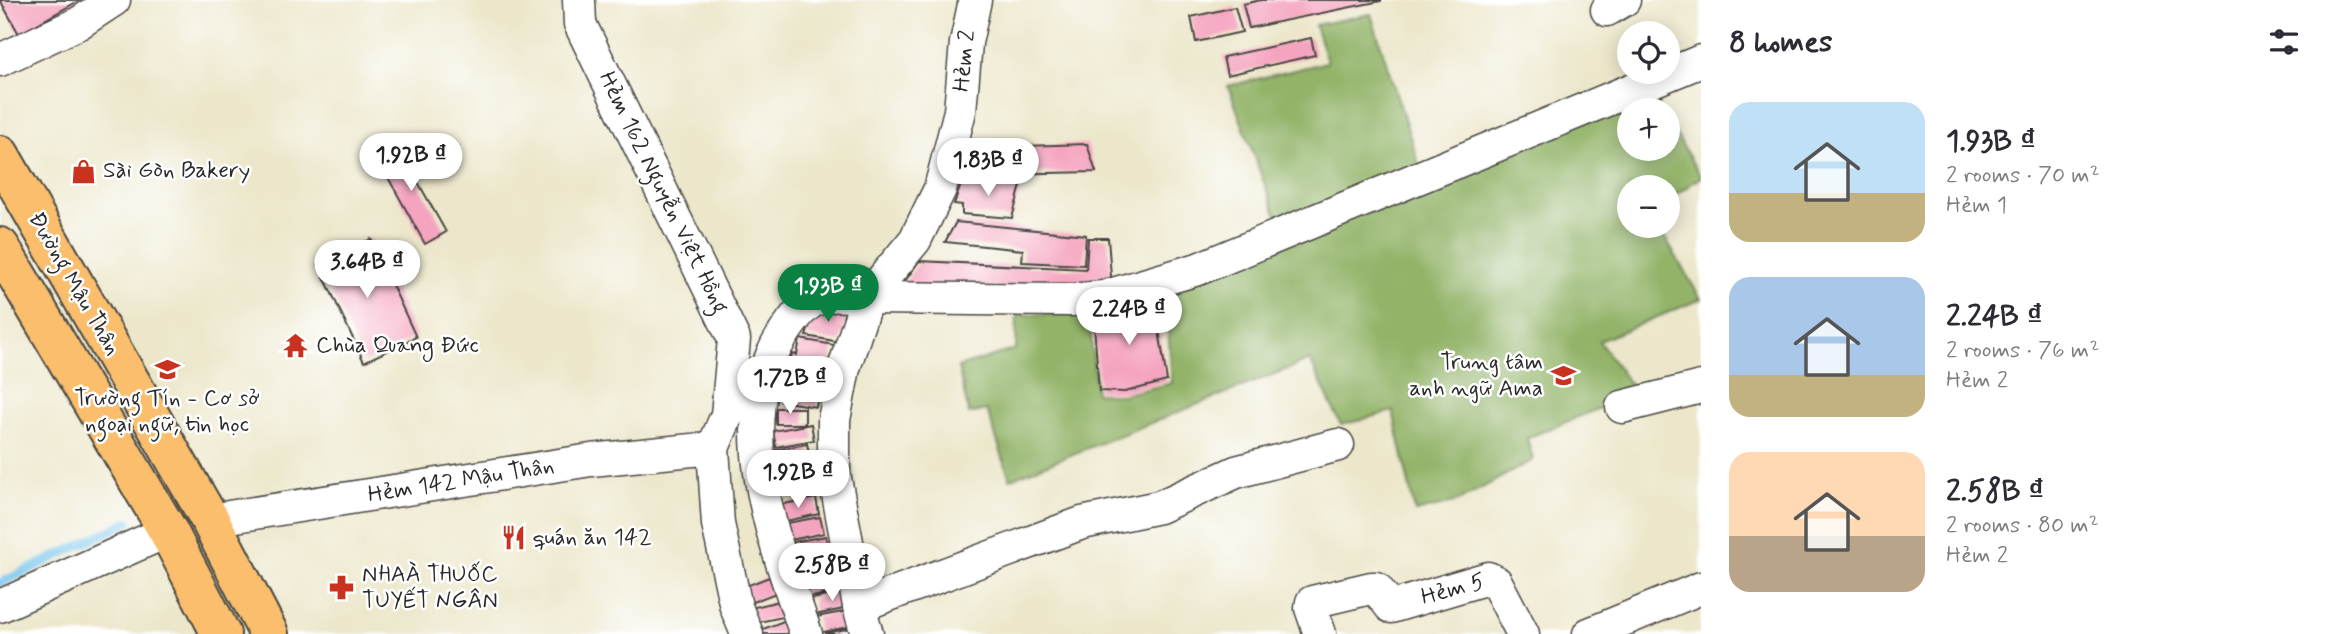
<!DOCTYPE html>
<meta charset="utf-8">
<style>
body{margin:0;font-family:Mynerve,sans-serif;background:#f7f7f7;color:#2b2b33;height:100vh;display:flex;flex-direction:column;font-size:26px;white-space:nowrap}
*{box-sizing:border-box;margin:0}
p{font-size:23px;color:#7c7c81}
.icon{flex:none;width:38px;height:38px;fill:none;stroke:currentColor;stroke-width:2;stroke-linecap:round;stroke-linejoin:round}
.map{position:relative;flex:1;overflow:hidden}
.panel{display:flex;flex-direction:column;background:#fff;width:630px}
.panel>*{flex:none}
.buttons{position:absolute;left:1617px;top:21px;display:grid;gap:14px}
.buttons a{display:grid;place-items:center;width:63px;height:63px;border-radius:50%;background:#fff;box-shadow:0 4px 18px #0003;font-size:35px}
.price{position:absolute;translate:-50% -60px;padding:0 16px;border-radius:24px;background:#fff;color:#222;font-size:23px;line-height:46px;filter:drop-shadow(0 2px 4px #0008)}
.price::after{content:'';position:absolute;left:50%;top:42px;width:21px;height:16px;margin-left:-10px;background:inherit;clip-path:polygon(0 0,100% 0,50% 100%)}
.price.selected{background:#0b8043;color:#fff}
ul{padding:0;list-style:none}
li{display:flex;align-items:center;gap:21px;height:175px;padding:0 28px}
li span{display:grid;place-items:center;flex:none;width:196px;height:140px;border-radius:21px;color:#555}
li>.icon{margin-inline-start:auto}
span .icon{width:84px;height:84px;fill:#fffc;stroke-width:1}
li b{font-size:30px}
h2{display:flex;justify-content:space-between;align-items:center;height:84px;padding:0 28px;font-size:30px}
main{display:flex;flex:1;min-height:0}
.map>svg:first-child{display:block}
.forest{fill:#92b367;stroke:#5e6f49;stroke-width:2}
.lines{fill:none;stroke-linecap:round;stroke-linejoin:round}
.stream{stroke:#6fc2eb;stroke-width:9}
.building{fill:#f5a4bf}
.minor-casing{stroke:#484743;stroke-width:35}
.major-casing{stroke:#484743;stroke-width:42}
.minor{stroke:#fff;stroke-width:32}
.major{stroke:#fabe6d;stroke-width:38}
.labels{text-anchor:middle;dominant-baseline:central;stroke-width:5;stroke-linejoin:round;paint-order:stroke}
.street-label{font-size:23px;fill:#2b2b2b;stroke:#fff}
.poi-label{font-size:23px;fill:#2b2b2b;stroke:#fff;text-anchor:start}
</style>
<main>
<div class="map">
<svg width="1701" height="634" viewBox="0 0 1701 634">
<rect width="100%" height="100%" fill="#fff"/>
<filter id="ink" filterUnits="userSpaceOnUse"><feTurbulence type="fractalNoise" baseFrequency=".0143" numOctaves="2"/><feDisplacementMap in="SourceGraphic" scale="14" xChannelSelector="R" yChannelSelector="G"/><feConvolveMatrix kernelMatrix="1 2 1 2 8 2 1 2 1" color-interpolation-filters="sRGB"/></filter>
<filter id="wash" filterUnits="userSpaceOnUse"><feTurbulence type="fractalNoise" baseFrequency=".00686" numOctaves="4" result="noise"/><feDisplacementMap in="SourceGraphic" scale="28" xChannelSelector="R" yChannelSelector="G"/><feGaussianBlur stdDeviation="1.57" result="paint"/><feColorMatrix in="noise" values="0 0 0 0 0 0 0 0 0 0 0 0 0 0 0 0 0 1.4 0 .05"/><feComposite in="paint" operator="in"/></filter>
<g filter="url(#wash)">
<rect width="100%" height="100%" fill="#ece7cb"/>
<!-- forest -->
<path class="forest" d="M1371,14L1421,171L1648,88L1661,110H1629V149H1668V121L1701,177L1668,200V187H1629V226H1658L1701,299L1599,341L1636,393L1527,438L1533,460L1456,502L1415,512L1393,411L1341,425L1310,360L1010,479L987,410L969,414L958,367L1016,349L1017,315L1089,313L1096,393L1122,395L1172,383L1165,287L1286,241L1228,86L1327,62L1315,25Z"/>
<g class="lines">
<!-- stream -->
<path class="stream" d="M0,583L128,522"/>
</g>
<g id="blocks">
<!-- building -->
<g class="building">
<path d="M0,0H80L19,34Z"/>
<path d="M1261,0H1381V1L1249,28L1243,4Z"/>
<path d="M1235,7L1242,32L1196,42L1191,17Z"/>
<path d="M1311,38L1315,55L1227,75L1223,57Z"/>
<path d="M396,143L446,232L425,244L375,154Z"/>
<path d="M1087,144L1096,172L993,174L989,147Z"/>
<path d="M963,179L1022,182L1012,218L962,214V205L954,204Z"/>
<path d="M956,222L1086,235L1084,265L1022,262L1023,250L945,242Z"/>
<path d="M1088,238H1108L1112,289L901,287L919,261L1086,269Z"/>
<path d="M371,239L416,337L364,362L318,264Z"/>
<path d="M1154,298L1167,381L1125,392L1099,391L1093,312Z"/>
<path d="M816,306L850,312L840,342L806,336Z"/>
<path d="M800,339L834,345L831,361L826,360L819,391L785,385L792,354L797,355Z"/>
<path d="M784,386L819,392L816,407L781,401Z"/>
<rect x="776" y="408" width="29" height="16"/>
<path d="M811,424L814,440L776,447L773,431Z"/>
<path d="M807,444L811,460L772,467L769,451Z"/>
<path d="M818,470L820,486L783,494L779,477Z"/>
<path d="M816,498L819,514L781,522L778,505Z"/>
<path d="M820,517L824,533L786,541L782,524Z"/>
<path d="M826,536L829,552L791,560L788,543Z"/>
<path d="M835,556L838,572L801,580L797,563Z"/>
<path d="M841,574L844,591L806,598L803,582Z"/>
<path d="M769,577L776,593L747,604L741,588Z"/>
<path d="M850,591L853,607L815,615L812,599Z"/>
<path d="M779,601L783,617L754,623L751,608Z"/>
<path d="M854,610L857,625L819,633L816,617Z"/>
<path d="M786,620L791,634H759L758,631Z"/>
<path d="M856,627L858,634H826V633Z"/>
</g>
</g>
</g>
<g filter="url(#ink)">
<use href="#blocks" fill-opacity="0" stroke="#484743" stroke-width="2"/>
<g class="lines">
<defs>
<g id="minor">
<path d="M579,0L580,24L734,339L727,415L713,448L718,524L736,607L747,634"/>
<path d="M1607,10L1624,0"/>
<path d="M0,60L79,23L114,0"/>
<path d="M1622,407L1701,387"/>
<path d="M210,520L591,460L713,448"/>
<path d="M0,606L168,531"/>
<path d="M859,606L1082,523L1159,507L1236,472L1338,445"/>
<path d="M806,634C776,545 726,423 783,335C808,295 822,291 867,298L1071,300L1103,297L1198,269L1701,61"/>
<path d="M867,634L859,606L834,473V420L844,368L867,298L915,240L940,189L960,111L966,43L975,0"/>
<path d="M1320,634L1311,608L1312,602L1371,588H1376L1391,607L1488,578L1496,582L1523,634"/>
<path d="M1589,634L1701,588"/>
</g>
<g id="major">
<path d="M0,155L210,520L269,634"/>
<path d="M0,247L168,531L221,634"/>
</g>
</defs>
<!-- minor casing -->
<use href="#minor" class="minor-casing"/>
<!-- major casing -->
<use href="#major" class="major-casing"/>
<!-- minor -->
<use href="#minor" class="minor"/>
<!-- major -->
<use href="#major" class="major"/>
</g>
</g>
<!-- icons -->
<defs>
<symbol id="shop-bare" viewBox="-9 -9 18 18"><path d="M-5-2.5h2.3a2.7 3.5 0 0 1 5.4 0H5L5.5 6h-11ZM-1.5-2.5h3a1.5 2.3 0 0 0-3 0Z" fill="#c8321e" stroke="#fff" stroke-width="2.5" paint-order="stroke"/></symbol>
<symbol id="temple-bare" viewBox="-9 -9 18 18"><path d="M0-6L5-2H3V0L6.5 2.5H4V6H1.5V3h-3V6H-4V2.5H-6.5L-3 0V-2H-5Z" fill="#c8321e" stroke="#fff" stroke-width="2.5" paint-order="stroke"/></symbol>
<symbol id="school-bare" viewBox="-9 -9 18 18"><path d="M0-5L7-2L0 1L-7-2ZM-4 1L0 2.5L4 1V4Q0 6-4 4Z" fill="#c8321e" stroke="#fff" stroke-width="2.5" paint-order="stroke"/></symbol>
<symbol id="restaurant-bare" viewBox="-9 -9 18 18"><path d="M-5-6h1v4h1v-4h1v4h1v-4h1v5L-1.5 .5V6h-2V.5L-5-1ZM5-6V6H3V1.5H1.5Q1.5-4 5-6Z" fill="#c8321e" stroke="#fff" stroke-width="2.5" paint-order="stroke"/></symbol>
<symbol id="pharmacy-bare" viewBox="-9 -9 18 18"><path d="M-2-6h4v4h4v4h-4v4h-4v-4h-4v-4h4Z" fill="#c8321e" stroke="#fff" stroke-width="2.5" paint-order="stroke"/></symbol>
</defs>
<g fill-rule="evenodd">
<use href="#shop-bare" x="66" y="154" width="35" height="35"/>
<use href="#temple-bare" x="278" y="328" width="35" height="35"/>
<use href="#school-bare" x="150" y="352" width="35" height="35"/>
<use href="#school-bare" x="1546" y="358" width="35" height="35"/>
<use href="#restaurant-bare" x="496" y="520" width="35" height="35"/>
<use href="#pharmacy-bare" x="324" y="570" width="35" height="35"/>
</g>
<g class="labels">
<!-- street labels -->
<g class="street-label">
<text transform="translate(965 61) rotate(-84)">Hẻm 2</text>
<text transform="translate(663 193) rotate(64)">Hẻm 162 Nguyễn Việt Hồng</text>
<text transform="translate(74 284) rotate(60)">Đường Mậu Thân</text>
<text transform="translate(461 481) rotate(-9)">Hẻm 142 Mậu Thân</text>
<text transform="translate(1453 590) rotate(-15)">Hẻm 5</text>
</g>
<!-- poi labels -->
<g class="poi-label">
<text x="103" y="171">Sài Gòn Bakery</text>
<text x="316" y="346">Chùa Quang Đức</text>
<text x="1543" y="363" text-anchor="end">Trung tâm<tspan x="1543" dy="26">anh ngữ Ama</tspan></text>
<text x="167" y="399" text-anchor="middle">Trường Tín - Cơ sở<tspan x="167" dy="26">ngoại ngữ, tin học</tspan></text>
<text x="533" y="538">quán ăn 142</text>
<text x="362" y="575">NHAÀ THUỐC<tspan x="362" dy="26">TUYẾT NGÂN</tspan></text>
</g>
</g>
</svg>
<div class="buttons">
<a><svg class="icon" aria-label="locate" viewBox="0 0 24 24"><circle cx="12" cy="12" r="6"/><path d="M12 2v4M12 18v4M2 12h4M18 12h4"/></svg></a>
<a>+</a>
<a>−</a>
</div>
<b class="price" style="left:411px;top:193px">1.92B ₫</b>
<b class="price" style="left:988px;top:198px">1.83B ₫</b>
<b class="price" style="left:367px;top:300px">3.64B ₫</b>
<b class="price selected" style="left:828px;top:324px">1.93B ₫</b>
<b class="price" style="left:1129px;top:347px">2.24B ₫</b>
<b class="price" style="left:790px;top:416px">1.72B ₫</b>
<b class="price" style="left:798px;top:510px">1.92B ₫</b>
<b class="price" style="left:832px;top:603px">2.58B ₫</b>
</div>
<section class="panel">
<h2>8 homes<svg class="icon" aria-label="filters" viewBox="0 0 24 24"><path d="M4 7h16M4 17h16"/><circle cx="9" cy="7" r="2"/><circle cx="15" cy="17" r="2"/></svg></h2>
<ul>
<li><span style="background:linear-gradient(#bfe0f5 65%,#c2b280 0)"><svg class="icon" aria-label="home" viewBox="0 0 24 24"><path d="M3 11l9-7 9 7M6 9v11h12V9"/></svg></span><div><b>1.93B ₫</b><p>2 rooms · 70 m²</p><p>Hẻm 1</p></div></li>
<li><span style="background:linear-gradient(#a9c7e8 70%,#c2b280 0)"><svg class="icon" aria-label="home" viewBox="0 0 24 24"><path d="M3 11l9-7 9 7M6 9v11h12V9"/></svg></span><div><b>2.24B ₫</b><p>2 rooms · 76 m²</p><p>Hẻm 2</p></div></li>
<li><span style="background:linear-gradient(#ffd9b3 60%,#b9a48a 0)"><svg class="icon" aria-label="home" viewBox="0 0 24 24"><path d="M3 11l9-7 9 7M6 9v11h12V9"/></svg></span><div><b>2.58B ₫</b><p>2 rooms · 80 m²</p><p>Hẻm 2</p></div></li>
</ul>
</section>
</main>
